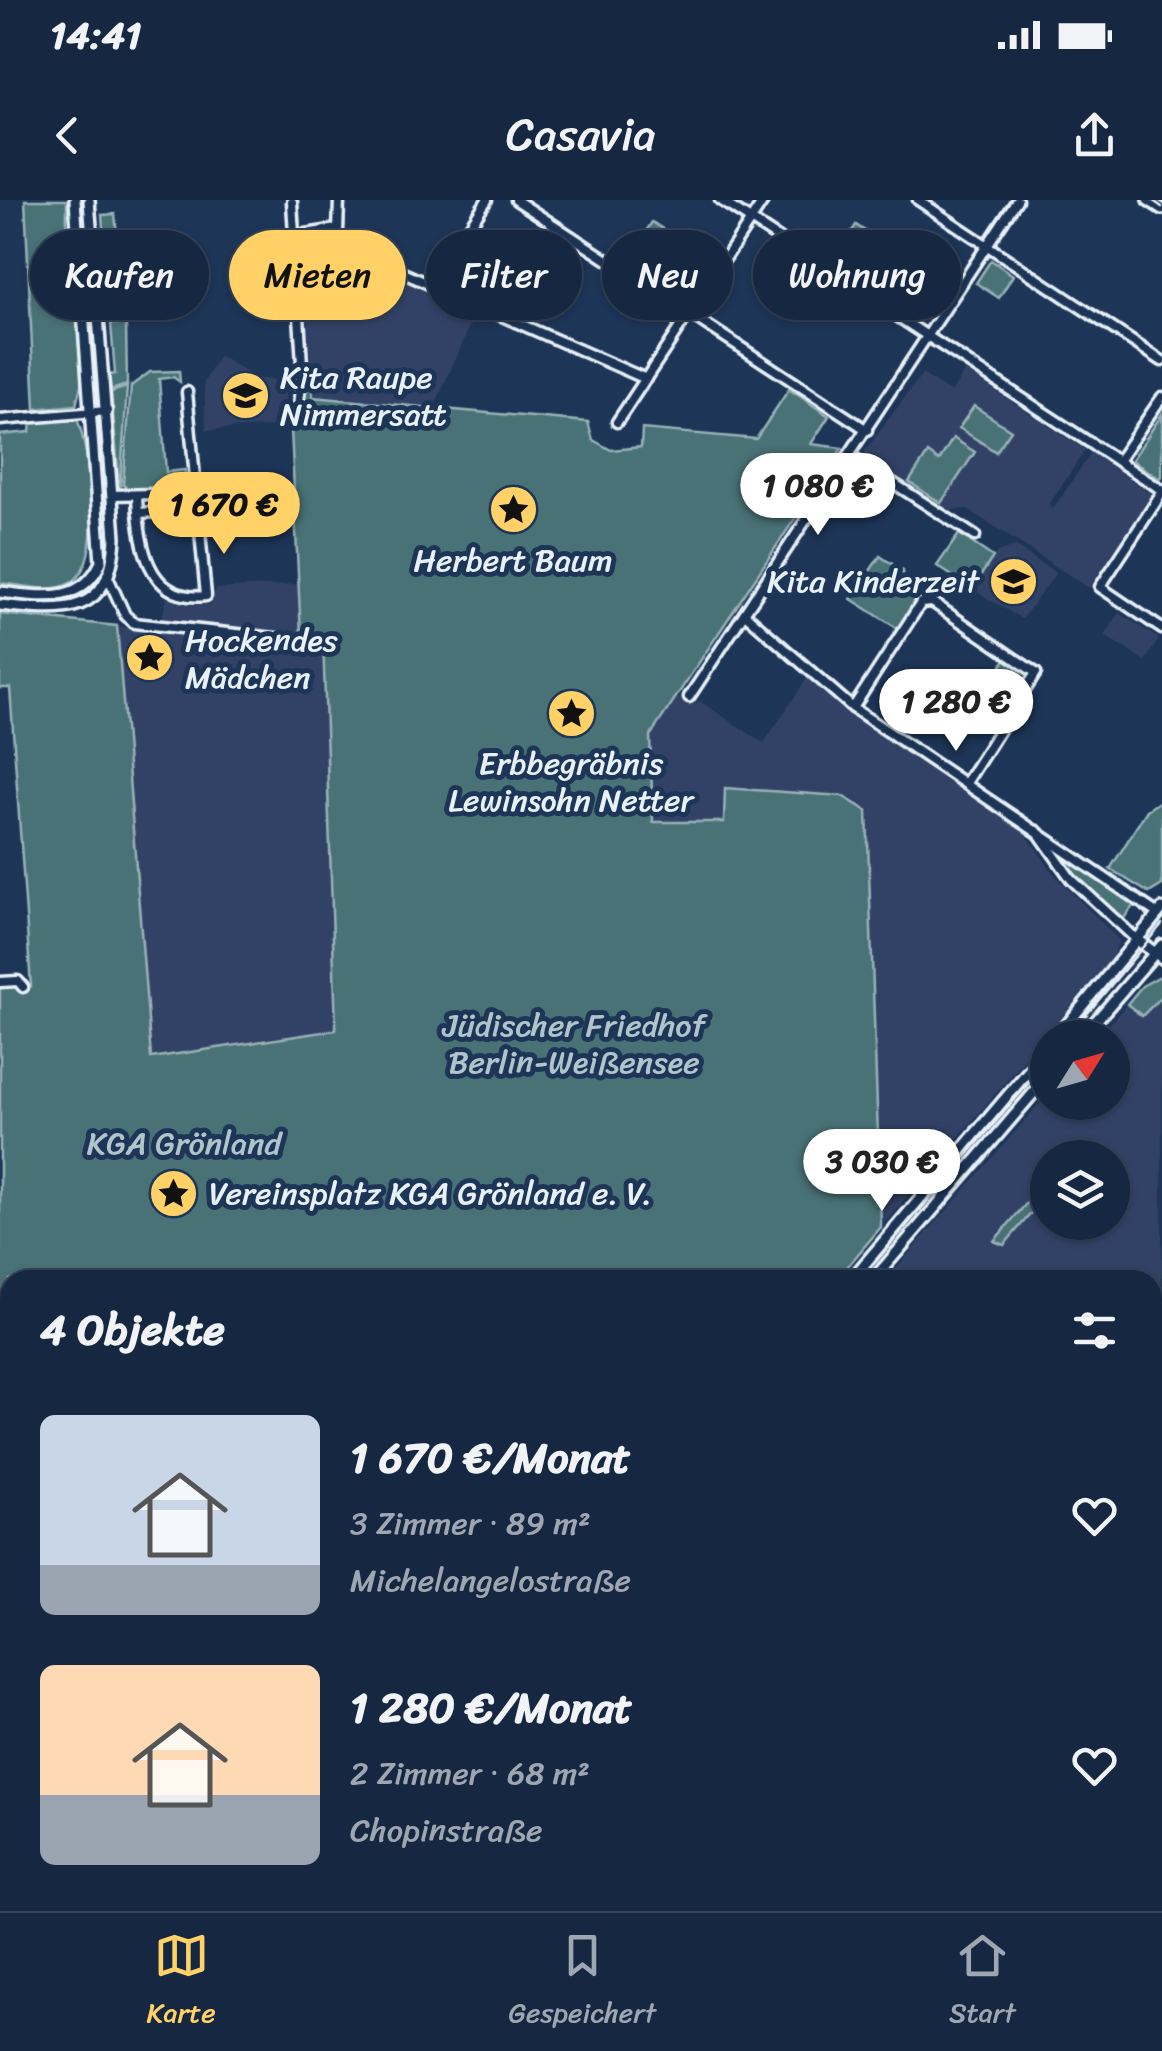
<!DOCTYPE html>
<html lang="de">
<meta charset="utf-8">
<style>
body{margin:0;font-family:Sriracha,sans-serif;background:#1f3048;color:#f1f3f6;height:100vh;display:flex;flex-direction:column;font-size:38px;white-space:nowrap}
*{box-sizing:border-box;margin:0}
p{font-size:32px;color:#9ea6b1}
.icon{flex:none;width:55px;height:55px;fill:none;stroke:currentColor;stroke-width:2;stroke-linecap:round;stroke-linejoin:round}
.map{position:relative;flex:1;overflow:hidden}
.side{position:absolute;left:0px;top:1070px;width:1162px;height:642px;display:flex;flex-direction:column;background:#162841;border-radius:30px 30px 0 0;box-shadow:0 2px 8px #0004,0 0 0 2px #35445a}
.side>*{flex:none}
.hud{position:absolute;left:30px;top:30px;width:1102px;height:90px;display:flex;gap:20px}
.needle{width:65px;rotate:53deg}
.tools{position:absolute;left:1030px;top:820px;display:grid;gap:20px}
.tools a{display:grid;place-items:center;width:100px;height:100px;border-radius:50%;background:#162841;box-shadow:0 2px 8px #0004,0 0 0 2px #35445a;font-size:50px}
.price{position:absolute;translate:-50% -85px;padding:0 22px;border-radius:35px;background:#fff;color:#222;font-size:32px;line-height:65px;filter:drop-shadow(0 2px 5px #0008)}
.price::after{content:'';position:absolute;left:50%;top:60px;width:30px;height:22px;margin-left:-15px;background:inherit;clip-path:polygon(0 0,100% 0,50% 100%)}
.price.selected{background:#ffd166;color:#111}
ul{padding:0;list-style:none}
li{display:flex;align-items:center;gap:30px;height:250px;padding:0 40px}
li span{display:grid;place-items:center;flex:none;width:280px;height:200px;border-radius:15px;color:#555}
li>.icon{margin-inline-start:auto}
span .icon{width:120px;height:120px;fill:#fffc;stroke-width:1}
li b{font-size:42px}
h2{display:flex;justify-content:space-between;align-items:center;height:120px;padding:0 40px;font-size:42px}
.tag{padding:0 35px;border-radius:45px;background:#162841;box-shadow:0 2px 8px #0004,0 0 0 2px #35445a;font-size:35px;line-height:90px}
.tag.selected{background:#ffd166;color:#111}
.status{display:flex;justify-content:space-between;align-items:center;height:70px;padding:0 50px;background:#162841;direction:ltr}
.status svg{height:28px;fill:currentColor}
header{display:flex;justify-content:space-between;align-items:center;height:130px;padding:0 40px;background:#162841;font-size:45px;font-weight:600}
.menu{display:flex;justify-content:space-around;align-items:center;height:140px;border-top:2px solid #35445a;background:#162841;font-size:28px;color:#9ea6b1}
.menu a{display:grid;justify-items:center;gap:5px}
.menu .selected{color:#ffd166}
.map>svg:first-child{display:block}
.built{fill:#324366;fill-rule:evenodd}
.green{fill:#497276;stroke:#98b2b7;stroke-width:2.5}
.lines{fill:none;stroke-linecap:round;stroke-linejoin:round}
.minor-casing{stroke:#e8f1f8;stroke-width:15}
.major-casing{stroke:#e8f1f8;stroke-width:16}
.minor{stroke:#1d3557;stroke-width:8}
.major{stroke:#1d3557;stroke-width:9}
.tram{stroke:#e8f1f8;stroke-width:2.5}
.labels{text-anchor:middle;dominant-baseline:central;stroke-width:10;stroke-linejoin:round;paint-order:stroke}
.poi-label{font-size:32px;fill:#e8f1f8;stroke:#1d3557;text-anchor:start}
.park-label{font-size:32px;fill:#b0c5ca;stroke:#1d3557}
</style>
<div class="status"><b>14:41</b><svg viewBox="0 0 49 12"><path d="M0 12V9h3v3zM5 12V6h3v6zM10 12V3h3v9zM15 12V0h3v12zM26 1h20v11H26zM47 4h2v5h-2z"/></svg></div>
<header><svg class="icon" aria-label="back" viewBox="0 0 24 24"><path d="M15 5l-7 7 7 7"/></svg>Casavia<svg class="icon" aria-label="share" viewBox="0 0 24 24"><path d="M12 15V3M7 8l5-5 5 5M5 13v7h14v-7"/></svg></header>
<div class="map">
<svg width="1162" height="1711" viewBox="0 0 1162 1711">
<rect width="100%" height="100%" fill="#1d3557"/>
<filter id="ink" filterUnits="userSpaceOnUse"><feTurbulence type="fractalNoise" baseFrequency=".01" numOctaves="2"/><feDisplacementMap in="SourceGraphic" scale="20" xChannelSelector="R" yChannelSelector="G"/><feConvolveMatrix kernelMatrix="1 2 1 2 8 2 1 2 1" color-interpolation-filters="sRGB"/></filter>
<g filter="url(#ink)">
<!-- built -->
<g class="built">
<path d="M304,46L330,48L476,112L434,208L312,196Z"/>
<path d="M219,156L256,178L285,181L286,226L206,230L204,182Z"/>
<path d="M965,171L1085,250L1049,305L1053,309L1091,253L1152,294L1089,388L967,309L949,310L863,254L922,174L951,193Z"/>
<path d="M1015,346L1056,373L1022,419L972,389L997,352Z"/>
<path d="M298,384L301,435L162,419L167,397L185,404L211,405L216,389Z"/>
<path d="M1119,413L1159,439L1145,461L1105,436Z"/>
<path d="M117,426L323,451L337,830L151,858Z"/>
<path d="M807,478L859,520L1020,626L1056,677L1119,740L1112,758L881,1027L867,611L842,596L726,588L725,623H653L650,537L677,497L696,504L699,501L764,543Z"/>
<path d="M1154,790L1162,796V1348H1152V1080H886L1047,895L1048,902H1112V838L1098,837L1127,804L1135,811ZM1048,958H1112V1022H1048Z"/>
<path d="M274,1702L415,1703L411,1711H272Z"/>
</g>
<!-- green -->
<g class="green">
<path d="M25,0H67L66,81L75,98L82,181L76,205L35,209Z"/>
<path d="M115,14L120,65L106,66L102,15Z"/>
<path d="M652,22L666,31L662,37L673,44L651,78L626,62Z"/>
<path d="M856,25L883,43L856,78L832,62Z"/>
<path d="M991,60L1013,75L999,98L976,83Z"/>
<path d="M121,69L126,119L114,120L107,72L103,70Z"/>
<path d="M126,123L127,185L111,190L109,175L115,174L111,124Z"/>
<path d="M179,171L180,182L173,177L159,179L166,272L185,270L186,286L131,291L123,285L131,186L150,172Z"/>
<path d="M302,175H311L313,197L588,222L593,240L611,250L641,247L642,229L756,239L789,189L829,216L811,244L842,248L650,536L653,622H724L725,588L842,596L867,611L881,1027L836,1080H10V1635L0,1632V788L31,786L10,488H0V414L117,426L151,858L336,830L323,438L301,435L291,229L304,227Z"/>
<path d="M127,187L120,290L111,192Z"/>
<path d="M974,206L1011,230L996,252L959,228Z"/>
<path d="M1162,214V276L1160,279L1132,260Z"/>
<path d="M77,219C90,252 106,364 70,383C52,394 20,385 0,383V235L30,232L31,223Z"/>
<path d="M953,238L975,252L941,303L909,282L928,253L939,261Z"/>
<path d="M959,334L993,357L972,389L937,366Z"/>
<path d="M880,356L903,371L904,383L922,396L900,430L851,399Z"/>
<path d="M1006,455L1030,474L1019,497L996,482Z"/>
<path d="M1162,600V685L1149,693L1110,669L1147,610Z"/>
<path d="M1054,646L1136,702L1122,721L1078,682L1051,649Z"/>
<path d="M1162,775V796L1142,816L1127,804L1142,786Z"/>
<path d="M1038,990L1045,997L1004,1045L994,1041Z"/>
<path d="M1152,1348H1162V1711H618L623,1702H1152Z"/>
</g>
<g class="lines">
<defs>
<g id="minor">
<path d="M516,0L867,230"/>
<path d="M720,0L1162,290"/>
<path d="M918,0L1162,161"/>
<path d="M292,2L302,164L297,220"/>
<path d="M338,33L339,0"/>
<path d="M314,34L646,179"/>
<path d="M294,36L337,29"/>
<path d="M432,84L487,0"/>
<path d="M0,220L107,211"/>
<path d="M617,222L764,0"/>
<path d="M850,255L975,336"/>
<path d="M1118,261L1162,197"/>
<path d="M1162,293L1100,387L1162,429"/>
<path d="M113,295L194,293"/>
<path d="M137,297C139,341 146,403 206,396L187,192"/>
<path d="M138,313L196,310"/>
<path d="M107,375L125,415L134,423L303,441"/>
<path d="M745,414L853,508L1158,714"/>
<path d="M689,497L1017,0"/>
<path d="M853,508L921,403L932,402L1036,473L966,583"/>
<path d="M1037,631L1071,679L1136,739"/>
<path d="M0,782L18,781L23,787"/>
<path d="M1152,1354H1162"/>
<path d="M0,1644L10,1647"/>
<path d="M0,1655L10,1657"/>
<path d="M145,1702L161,1711"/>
<path d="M182,1702L201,1711"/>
<path d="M31,1711L34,1702"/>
</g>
<g id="major">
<path d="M1148,0L1162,9"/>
<path d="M0,392C40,396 81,406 101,362L75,0"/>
<path d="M0,405C64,412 111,418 115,337L89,0"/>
<path d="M1136,739L1162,758"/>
<path d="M1056,838L1162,709"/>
<path d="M1081,838L1162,745"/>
<path d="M851,1080L1048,848"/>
<path d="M873,1080L1048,876"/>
<path d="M437,1711L441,1702"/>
<path d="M454,1711L458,1702"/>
</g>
</defs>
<!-- minor casing -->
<use href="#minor" class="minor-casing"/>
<!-- major casing -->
<use href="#major" class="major-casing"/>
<!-- minor -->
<use href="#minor" class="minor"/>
<!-- major -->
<use href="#major" class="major"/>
<!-- tram -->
<g class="tram">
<path d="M1152,0L1162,7"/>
<path d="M1067,838L1162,724"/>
<path d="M860,1080L1048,861"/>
<path d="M0,1648L10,1651"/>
<path d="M158,1702L176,1711"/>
<path d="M448,1711L452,1702"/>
</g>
</g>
</g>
<!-- icons -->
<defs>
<symbol id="school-disc" viewBox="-11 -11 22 22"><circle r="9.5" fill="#ffd166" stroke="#1d3557"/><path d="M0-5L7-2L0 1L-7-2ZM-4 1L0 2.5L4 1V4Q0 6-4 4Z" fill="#111"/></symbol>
<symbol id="sight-disc" viewBox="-11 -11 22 22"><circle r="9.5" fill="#ffd166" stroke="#1d3557"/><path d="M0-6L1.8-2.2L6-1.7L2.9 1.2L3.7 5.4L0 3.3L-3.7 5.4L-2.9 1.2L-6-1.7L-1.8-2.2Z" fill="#111"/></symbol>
</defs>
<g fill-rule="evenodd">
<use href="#school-disc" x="218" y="168" width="55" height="55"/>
<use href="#sight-disc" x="486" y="282" width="55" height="55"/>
<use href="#school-disc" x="986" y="354" width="55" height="55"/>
<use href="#sight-disc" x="122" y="430" width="55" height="55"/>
<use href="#sight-disc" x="544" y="486" width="55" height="55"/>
<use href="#sight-disc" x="146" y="966" width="55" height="55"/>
</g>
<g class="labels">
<!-- poi labels -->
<g class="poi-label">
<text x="280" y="177">Kita Raupe<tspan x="280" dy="37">Nimmersatt</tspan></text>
<text x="513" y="360" text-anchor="middle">Herbert Baum</text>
<text x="979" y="381" text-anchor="end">Kita Kinderzeit</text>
<text x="185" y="440">Hockendes<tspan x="185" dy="37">Mädchen</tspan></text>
<text x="571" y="563" text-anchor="middle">Erbbegräbnis<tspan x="571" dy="37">Lewinsohn Netter</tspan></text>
<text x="209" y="993">Vereinsplatz KGA Grönland e. V.</text>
</g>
<!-- park labels -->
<g class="park-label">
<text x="574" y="825">Jüdischer Friedhof<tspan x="574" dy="37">Berlin-Weißensee</tspan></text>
<text x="184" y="943">KGA Grönland</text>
</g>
</g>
</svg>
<div class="tools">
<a><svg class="needle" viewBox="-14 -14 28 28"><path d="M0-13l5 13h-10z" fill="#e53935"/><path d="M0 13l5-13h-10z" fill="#9ea6b1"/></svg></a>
<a><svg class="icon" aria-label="layers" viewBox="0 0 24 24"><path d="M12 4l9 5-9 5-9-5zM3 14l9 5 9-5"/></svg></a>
</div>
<b class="price" style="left:818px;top:338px">1 080 €</b>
<b class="price selected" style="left:224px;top:357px">1 670 €</b>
<b class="price" style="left:956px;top:554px">1 280 €</b>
<b class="price" style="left:882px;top:1014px">3 030 €</b>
<div class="hud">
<a class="tag">Kaufen</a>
<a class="tag selected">Mieten</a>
<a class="tag">Filter</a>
<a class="tag">Neu</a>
<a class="tag">Wohnung</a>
</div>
<section class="side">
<h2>4 Objekte<svg class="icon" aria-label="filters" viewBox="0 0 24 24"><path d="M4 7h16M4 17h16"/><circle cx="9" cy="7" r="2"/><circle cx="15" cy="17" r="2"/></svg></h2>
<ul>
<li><span style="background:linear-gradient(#c9d6e8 75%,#9aa5b1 0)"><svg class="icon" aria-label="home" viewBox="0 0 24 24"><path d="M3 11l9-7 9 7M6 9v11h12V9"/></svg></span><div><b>1 670 €/Monat</b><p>3 Zimmer · 89 m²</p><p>Michelangelostraße</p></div><svg class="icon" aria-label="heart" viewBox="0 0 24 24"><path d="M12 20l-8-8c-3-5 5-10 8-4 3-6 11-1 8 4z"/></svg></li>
<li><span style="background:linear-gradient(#ffd9b3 65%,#9aa5b1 0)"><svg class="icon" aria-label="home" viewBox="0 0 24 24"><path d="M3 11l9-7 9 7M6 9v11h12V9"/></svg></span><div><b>1 280 €/Monat</b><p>2 Zimmer · 68 m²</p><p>Chopinstraße</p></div><svg class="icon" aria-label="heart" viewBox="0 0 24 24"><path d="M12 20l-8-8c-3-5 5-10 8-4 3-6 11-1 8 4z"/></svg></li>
</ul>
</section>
</div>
<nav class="menu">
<a class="selected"><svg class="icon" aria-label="map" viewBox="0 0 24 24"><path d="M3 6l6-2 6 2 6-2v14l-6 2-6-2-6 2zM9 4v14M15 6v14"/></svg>Karte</a>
<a><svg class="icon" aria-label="saved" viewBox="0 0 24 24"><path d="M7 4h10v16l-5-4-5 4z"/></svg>Gespeichert</a>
<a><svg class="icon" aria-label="home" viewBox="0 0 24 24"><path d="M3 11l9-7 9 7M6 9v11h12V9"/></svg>Start</a>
</nav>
